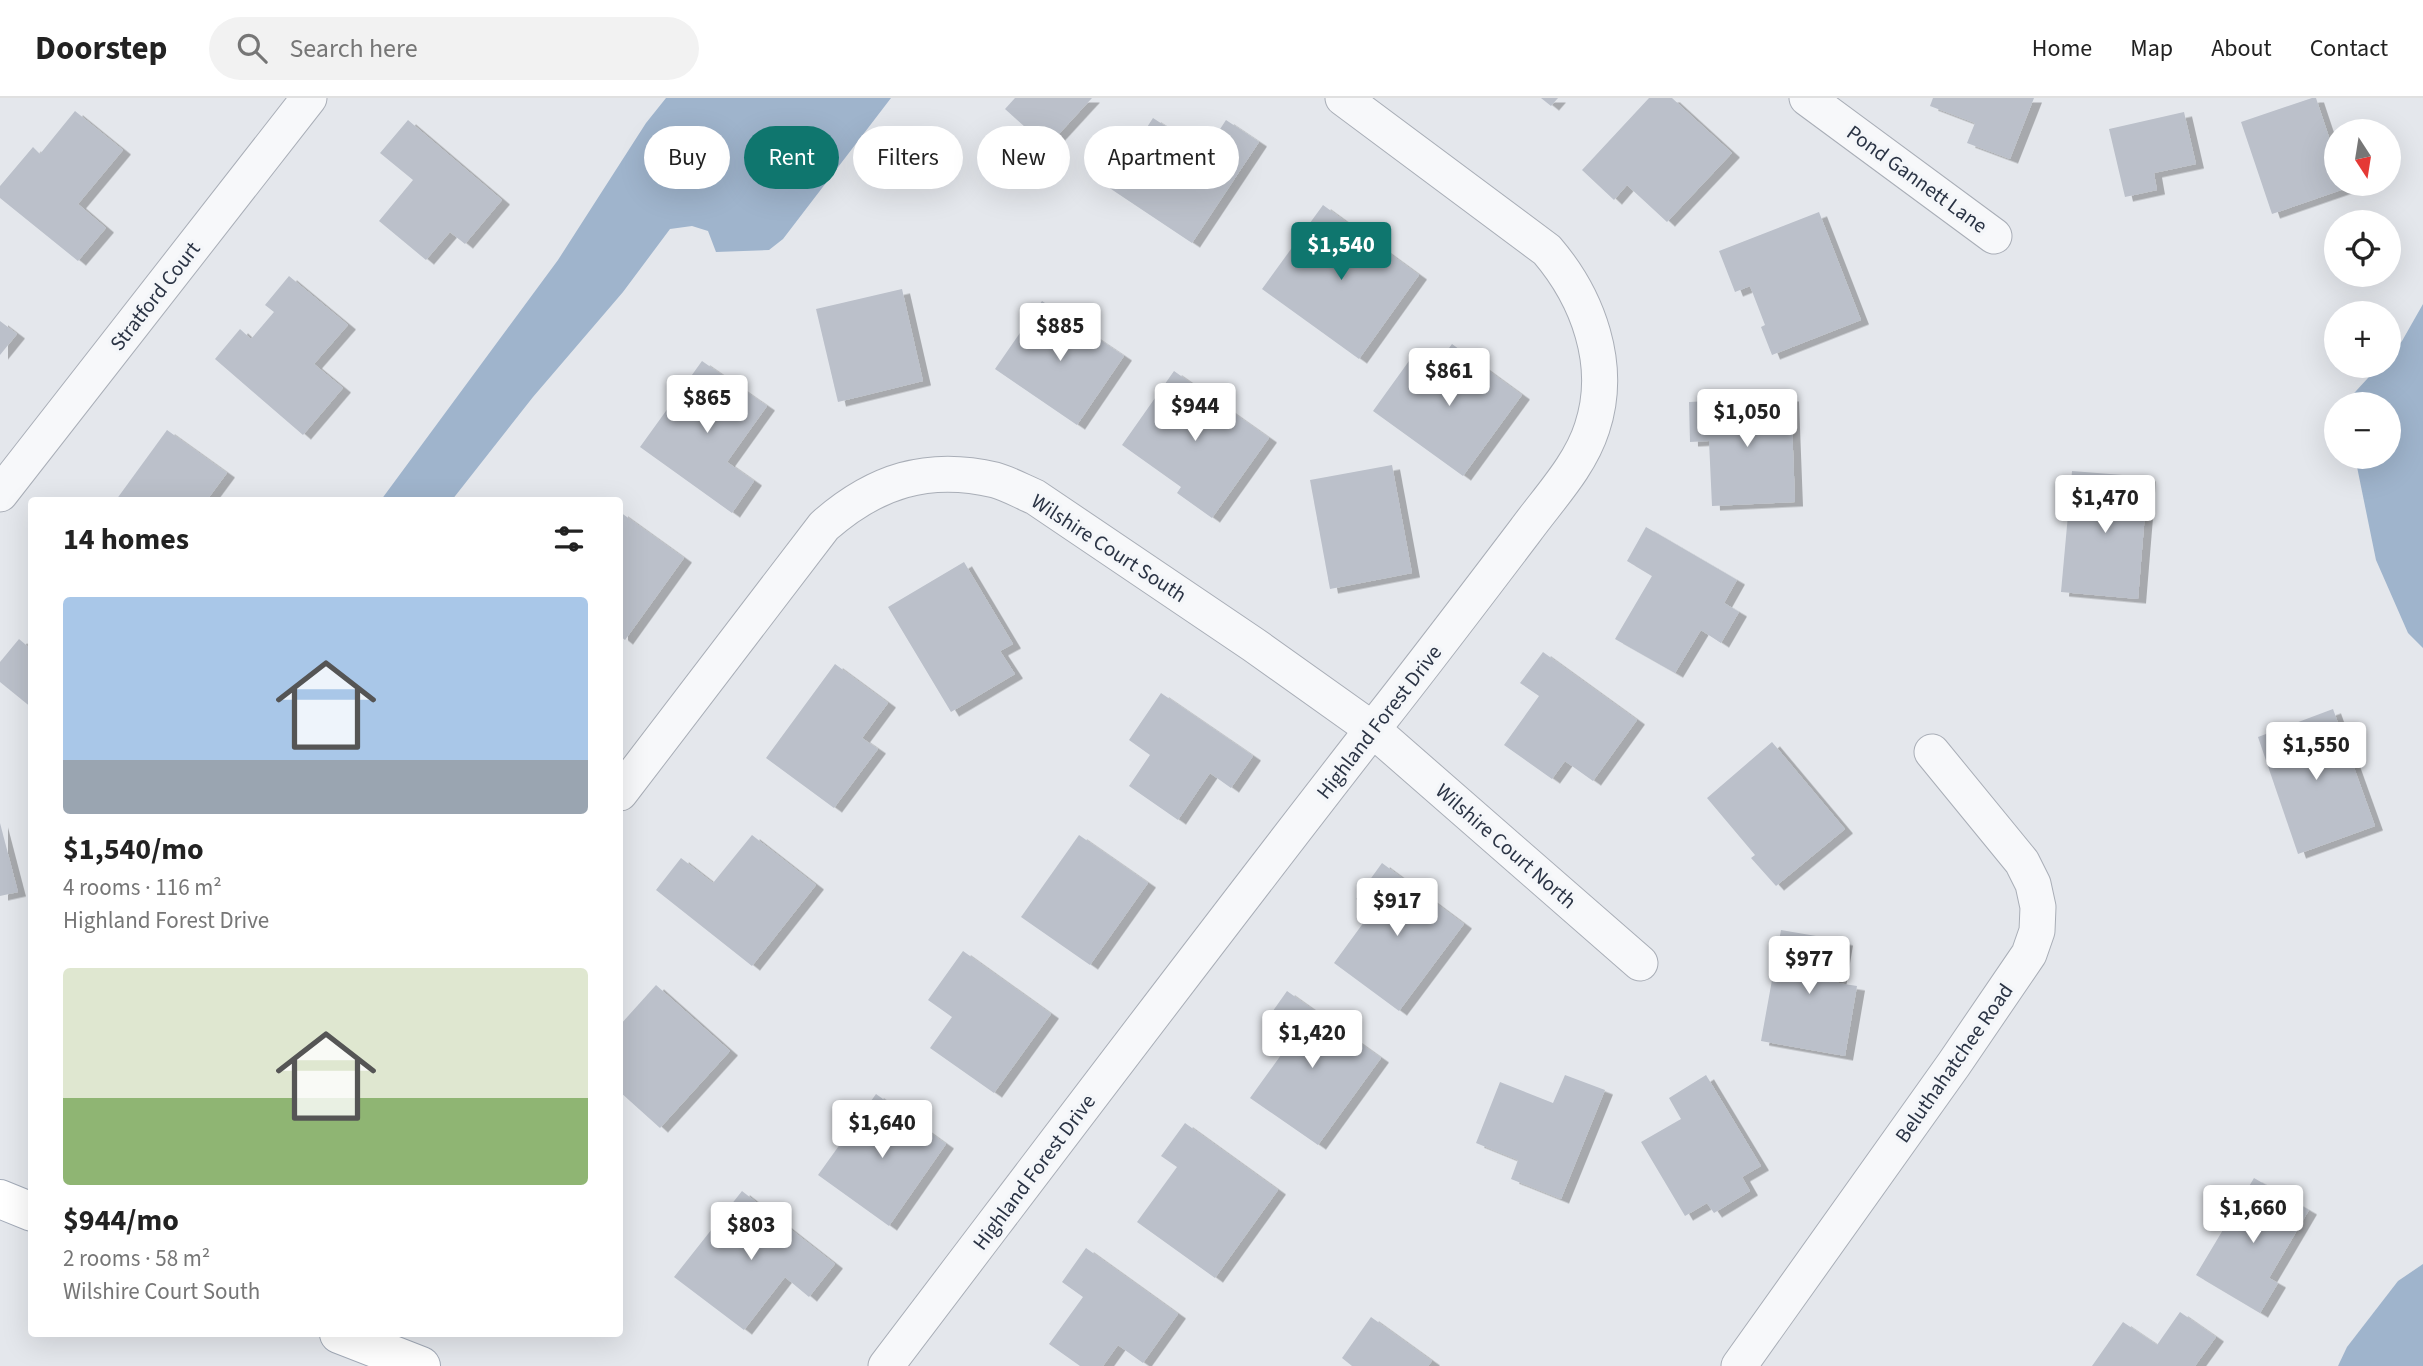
<!DOCTYPE html>
<meta charset="utf-8">
<style>
body{margin:0;font-family:"Source Sans 3",sans-serif;background:#f2f2f2;color:#222;height:100vh;display:flex;flex-direction:column;font-size:26px;white-space:nowrap}
*{box-sizing:border-box;margin:0}
p{font-size:23px;color:#767676}
.icon{flex:none;width:38px;height:38px;fill:none;stroke:currentColor;stroke-width:2;stroke-linecap:round;stroke-linejoin:round}
.map{position:relative;flex:1;overflow:hidden}
.drawer{position:absolute;left:28px;top:399px;width:595px;height:840px;display:flex;flex-direction:column;background:#fff;border-radius:7px;box-shadow:0 7px 28px #0002}
.drawer>*{flex:none}
.top-card{position:absolute;left:644px;top:28px;width:665px;height:63px;display:flex;gap:14px}
.needle{width:46px;rotate:168deg}
.fabs{position:absolute;left:2324px;top:21px;display:grid;gap:14px}
.fabs a{display:grid;place-items:center;width:77px;height:77px;border-radius:50%;background:#fff;box-shadow:0 7px 28px #0002;font-size:35px}
.price{position:absolute;translate:-50% -60px;padding:0 16px;border-radius:7px;background:#fff;color:#222;font-size:23px;line-height:46px;filter:drop-shadow(0 2px 4px #0008)}
.price::after{content:'';position:absolute;left:50%;top:42px;width:21px;height:16px;margin-left:-10px;background:inherit;clip-path:polygon(0 0,100% 0,50% 100%)}
.price.active{background:#0f766e;color:#fff}
ul{padding:0;list-style:none}
li{display:grid;align-content:center;gap:14px;height:371px;padding:0 35px}
li span{display:grid;place-items:center;height:217px;border-radius:7px;color:#555}
li>.icon{margin-inline-start:auto}
span .icon{width:126px;height:126px;fill:#fffc;stroke-width:1}
li b{font-size:30px}
h2{display:flex;justify-content:space-between;align-items:center;height:84px;padding:0 35px;font-size:30px}
.tag{padding:0 24px;border-radius:32px;background:#fff;box-shadow:0 7px 28px #0002;font-size:24px;line-height:63px}
.tag.active{background:#0f766e;color:#fff}
header{display:flex;align-items:center;gap:42px;box-sizing:border-box;height:98px;padding:0 35px;background:#fff;border-bottom:2px solid #e0e0e0}
header strong{font-size:33px}
nav{display:flex;gap:38px;margin-inline-start:auto;font-size:24px}
.search{width:490px;height:63px;background:#f2f2f2;display:flex;align-items:center;gap:18px;box-sizing:border-box;padding:0 24px;border-radius:38px;color:#767676;font-size:26px}
.map>svg:first-child{display:block}
.water{fill:#9fb4cc}
.building{fill:#bbc0ca;filter:url(#shadow)}
.lines{fill:none;stroke-linecap:round;stroke-linejoin:round}
.street-casing{stroke:#a9aeb7;stroke-width:37}
.primary-casing{stroke:#a3abb8;stroke-width:40}
.street{stroke:#f7f8fa;stroke-width:35}
.primary{stroke:#fff;stroke-width:38}
.labels{text-anchor:middle;dominant-baseline:central;stroke-width:7;stroke-linejoin:round;paint-order:stroke}
.street-label{font-size:21px;fill:#2b3445;stroke:#f4f6f9}
</style>
<header>
<strong>Doorstep</strong>
<div class="search"><svg class="icon" aria-label="search" viewBox="0 0 24 24"><circle cx="10" cy="10" r="6"/><path d="M15 15l6 6"/></svg>Search here</div>
<nav><a>Home</a><a>Map</a><a>About</a><a>Contact</a></nav>
</header>
<div class="map">
<svg width="2423" height="1268" viewBox="0 0 2423 1268">
<defs>
<filter id="shadow"><feDropShadow dx="8" dy="4.5" stdDeviation="0" flood-color="#0004"/></filter>
</defs>
<rect width="100%" height="100%" fill="#e4e7ec"/>
<!-- water -->
<g class="water">
<path d="M666,0H891L783,141L769,152L716,154L708,133L692,128L670,131L623,194L533,299L452,402H381L558,162L646,25Z"/>
<path d="M2423,206V550L2408,535L2376,462L2355,359H2389V306L2345,305L2379,268H2389V258L2402,243Z"/>
<path d="M2423,1166V1268H2338L2347,1249L2398,1183Z"/>
</g>
<!-- building -->
<g class="building">
<path d="M1015,0H1092L1047,49L1005,11Z"/>
<path d="M1541,0H1558L1551,8Z"/>
<path d="M1649,0H1672L1732,55L1667,124L1627,87L1614,102L1582,72Z"/>
<path d="M1933,0H2034L2010,61L1967,45L1975,25L1930,8Z"/>
<path d="M2312,0H2316L2336,60V86H2345L2347,90L2272,116L2241,24Z"/>
<path d="M75,13L123,52L78,106L106,130L78,163L0,100V88L33,49L40,56Z"/>
<path d="M2184,14L2196,66L2154,75L2157,92L2125,99L2109,31Z"/>
<path d="M1153,20L1205,54L1226,22L1259,44L1192,145L1108,89Z"/>
<path d="M408,22L502,102L465,146L450,134L426,162L379,123L413,82L380,55Z"/>
<path d="M1323,107L1419,177L1359,261L1262,191Z"/>
<path d="M1819,114L1861,222L1772,257L1761,229L1765,227L1750,188L1735,194L1719,153Z"/>
<path d="M289,178L348,227L314,266L343,290L303,337L215,261L240,231L251,241L274,214L265,207Z"/>
<path d="M902,191L923,283L838,304L816,211Z"/>
<path d="M1042,203L1124,258L1077,327L995,271Z"/>
<path d="M0,223L17,236L0,257Z"/>
<path d="M1452,246L1522,297L1463,378L1373,313L1409,263L1429,277Z"/>
<path d="M702,263L767,308L727,364L754,383L732,415L640,349Z"/>
<path d="M1174,273L1269,340L1212,420L1177,395L1181,389L1122,347Z"/>
<path d="M1791,299L1795,404L1712,408L1709,343L1690,344L1689,304Z"/>
<path d="M167,332L227,375L207,402H116Z"/>
<path d="M1392,367L1412,475L1330,491L1310,382Z"/>
<path d="M2072,373L2148,379L2138,501L2061,494Z"/>
<path d="M620,414L684,460L625,542L620,538Z"/>
<path d="M1646,429L1737,482L1724,505L1739,514L1721,545L1701,532L1675,575L1615,541L1652,478L1627,463Z"/>
<path d="M964,464L1013,546L1000,553L1015,576L951,614L888,509Z"/>
<path d="M19,541L32,552V610L0,584V564Z"/>
<path d="M1543,554L1637,622L1593,683L1565,663L1552,681L1504,647L1539,598L1520,585Z"/>
<path d="M835,566L888,605L862,640L878,651L834,710L766,660Z"/>
<path d="M1161,595L1253,658L1231,690L1210,675L1178,722L1129,688L1150,657L1129,642Z"/>
<path d="M2333,611L2375,728L2298,756L2258,639Z"/>
<path d="M1772,644L1845,731L1776,788L1751,760L1755,757L1707,700Z"/>
<path d="M0,725L18,794L0,798Z"/>
<path d="M752,737L816,787L752,868L656,792L681,760L713,785Z"/>
<path d="M1079,737L1148,785L1090,867L1021,819Z"/>
<path d="M1382,765L1464,826L1399,913L1334,865L1372,813L1356,801Z"/>
<path d="M1781,832L1845,843L1838,885L1857,888L1845,958L1761,943Z"/>
<path d="M963,853L1051,916L994,995L930,950L952,919L928,902Z"/>
<path d="M656,887L730,953L660,1030L620,994V927Z"/>
<path d="M1287,893L1381,960L1318,1047L1250,1000L1289,946L1263,927Z"/>
<path d="M1565,977L1605,992L1561,1101L1511,1081L1518,1062L1476,1045L1500,984L1553,1005Z"/>
<path d="M1706,977L1761,1068L1742,1079L1750,1093L1714,1115L1707,1105L1685,1118L1641,1044L1681,1021L1669,1000Z"/>
<path d="M876,996L946,1046L889,1128L818,1077Z"/>
<path d="M1185,1025L1278,1092L1215,1180L1137,1124L1177,1069L1161,1058Z"/>
<path d="M2254,1080L2309,1112L2269,1180L2278,1185L2260,1215L2196,1177Z"/>
<path d="M742,1093L835,1166L809,1199L785,1179L744,1232L674,1179Z"/>
<path d="M1086,1150L1178,1216L1143,1265L1118,1247L1103,1268H1080L1049,1246L1083,1199L1062,1184Z"/>
<path d="M2180,1214L2216,1239L2195,1268H2092L2123,1224L2157,1247Z"/>
<path d="M1371,1219L1432,1263L1428,1268H1352L1342,1260Z"/>
</g>
<g class="lines">
<defs>
<g id="street">
<path d="M1807,0L1994,138"/>
<path d="M0,396L309,0"/>
<path d="M620,695L824,428C875,383 928,366 995,382C1009,386 1023,394 1035,399L1254,547L1372,631L1640,865"/>
<path d="M886,1268C1051,1051 1215,833 1383,618C1431,557 1478,495 1525,433C1549,400 1580,368 1592,330C1613,267 1588,200 1547,152L1343,0"/>
<path d="M1739,1268L1954,966L2029,856L2037,833L2038,809L2033,786L2022,764L1932,654"/>
</g>
<g id="primary">
<path d="M0,1101L32,1114"/>
<path d="M339,1236L421,1268"/>
</g>
</defs>
<!-- street casing -->
<use href="#street" class="street-casing"/>
<!-- primary casing -->
<use href="#primary" class="primary-casing"/>
<!-- street -->
<use href="#street" class="street"/>
<!-- primary -->
<use href="#primary" class="primary"/>
</g>
<g class="labels">
<!-- street labels -->
<g class="street-label">
<text transform="translate(1917 81) rotate(36)">Pond Gannett Lane</text>
<text transform="translate(155 198) rotate(-52)">Stratford Court</text>
<text transform="translate(1109 450) rotate(33)">Wilshire Court South</text>
<text transform="translate(1379 624) rotate(-52)">Highland Forest Drive</text>
<text transform="translate(1506 748) rotate(41)">Wilshire Court North</text>
<text transform="translate(1954 965) rotate(-55)">Beluthahatchee Road</text>
<text transform="translate(1034 1074) rotate(-53)">Highland Forest Drive</text>
</g>
</g>
</svg>
<div class="fabs">
<a><svg class="needle" viewBox="-14 -14 28 28"><path d="M0-13l5 13h-10z" fill="#e53935"/><path d="M0 13l5-13h-10z" fill="#767676"/></svg></a>
<a><svg class="icon" aria-label="locate" viewBox="0 0 24 24"><circle cx="12" cy="12" r="6"/><path d="M12 2v4M12 18v4M2 12h4M18 12h4"/></svg></a>
<a>+</a>
<a>−</a>
</div>
<b class="price active" style="left:1341px;top:184px">$1,540</b>
<b class="price" style="left:1060px;top:265px">$885</b>
<b class="price" style="left:1449px;top:310px">$861</b>
<b class="price" style="left:707px;top:337px">$865</b>
<b class="price" style="left:1195px;top:345px">$944</b>
<b class="price" style="left:1747px;top:351px">$1,050</b>
<b class="price" style="left:2105px;top:437px">$1,470</b>
<b class="price" style="left:2316px;top:684px">$1,550</b>
<b class="price" style="left:1397px;top:840px">$917</b>
<b class="price" style="left:1809px;top:898px">$977</b>
<b class="price" style="left:1312px;top:972px">$1,420</b>
<b class="price" style="left:882px;top:1062px">$1,640</b>
<b class="price" style="left:2253px;top:1147px">$1,660</b>
<b class="price" style="left:751px;top:1164px">$803</b>
<div class="top-card">
<a class="tag">Buy</a>
<a class="tag active">Rent</a>
<a class="tag">Filters</a>
<a class="tag">New</a>
<a class="tag">Apartment</a>
</div>
<section class="drawer">
<h2>14 homes<svg class="icon" aria-label="filters" viewBox="0 0 24 24"><path d="M4 7h16M4 17h16"/><circle cx="9" cy="7" r="2"/><circle cx="15" cy="17" r="2"/></svg></h2>
<ul>
<li><span style="background:linear-gradient(#a9c7e8 75%,#9aa5b1 0)"><svg class="icon" aria-label="home" viewBox="0 0 24 24"><path d="M3 11l9-7 9 7M6 9v11h12V9"/></svg></span><div><b>$1,540/mo</b><p>4 rooms · 116 m²</p><p>Highland Forest Drive</p></div></li>
<li><span style="background:linear-gradient(#dfe7d0 60%,#8fb573 0)"><svg class="icon" aria-label="home" viewBox="0 0 24 24"><path d="M3 11l9-7 9 7M6 9v11h12V9"/></svg></span><div><b>$944/mo</b><p>2 rooms · 58 m²</p><p>Wilshire Court South</p></div></li>
</ul>
</section>
</div>
